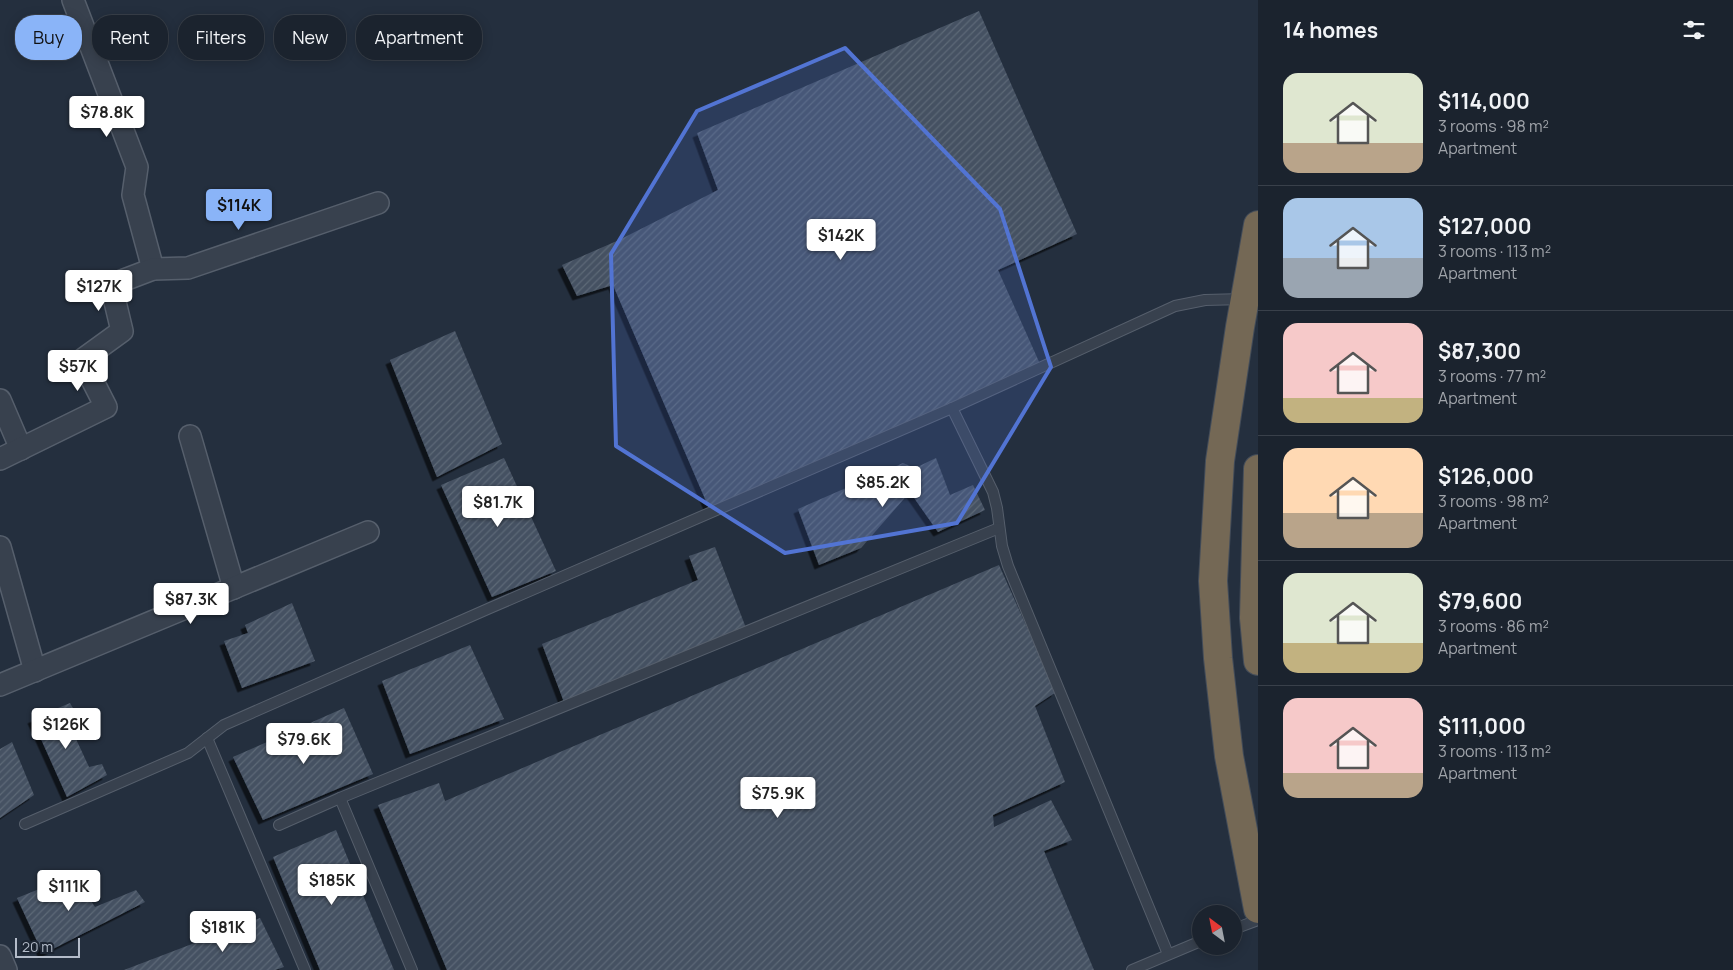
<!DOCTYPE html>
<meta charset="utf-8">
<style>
body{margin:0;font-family:Manrope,sans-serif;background:#282f3a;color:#f1f3f6;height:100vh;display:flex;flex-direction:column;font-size:19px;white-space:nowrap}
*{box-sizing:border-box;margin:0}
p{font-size:16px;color:#a0a4aa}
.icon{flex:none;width:28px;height:28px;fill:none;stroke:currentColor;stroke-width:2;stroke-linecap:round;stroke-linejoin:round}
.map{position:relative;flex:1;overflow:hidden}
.sheet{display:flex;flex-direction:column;background:#1b232e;width:475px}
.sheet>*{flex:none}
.guide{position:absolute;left:15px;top:15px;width:475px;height:45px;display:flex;gap:10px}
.needle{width:32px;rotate:328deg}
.tools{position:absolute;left:1192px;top:905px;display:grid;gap:10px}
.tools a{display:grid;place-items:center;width:50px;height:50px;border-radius:50%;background:#1b232e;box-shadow:0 2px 12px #0003,0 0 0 1px #39404a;font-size:25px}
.scale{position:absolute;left:15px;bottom:12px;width:65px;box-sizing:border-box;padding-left:5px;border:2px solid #b4bcc9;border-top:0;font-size:14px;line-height:18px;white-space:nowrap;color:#b4bcc9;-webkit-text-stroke:4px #1d2633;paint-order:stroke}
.price{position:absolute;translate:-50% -42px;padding:0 11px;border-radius:5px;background:#fff;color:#222;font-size:16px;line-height:32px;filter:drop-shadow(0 1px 2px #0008)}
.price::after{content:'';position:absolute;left:50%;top:30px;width:15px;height:11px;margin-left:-8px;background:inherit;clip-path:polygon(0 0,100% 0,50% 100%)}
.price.selected{background:#8ab4f8;color:#111}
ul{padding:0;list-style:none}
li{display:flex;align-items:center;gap:15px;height:125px;padding:0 25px}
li+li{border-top:1px solid #39404a}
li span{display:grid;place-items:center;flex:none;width:140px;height:100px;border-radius:15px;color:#555}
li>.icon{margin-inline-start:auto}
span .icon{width:60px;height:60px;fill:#fffc;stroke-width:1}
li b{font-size:21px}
h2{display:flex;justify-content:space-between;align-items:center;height:60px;padding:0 25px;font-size:21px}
.pill{padding:0 18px;border-radius:20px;background:#1b232e;box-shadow:0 2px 12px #0003,0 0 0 1px #39404a;font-size:18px;line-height:45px}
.pill.selected{background:#8ab4f8;color:#111}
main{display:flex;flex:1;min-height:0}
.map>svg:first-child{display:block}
.building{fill:url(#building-hatch);filter:url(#shadow)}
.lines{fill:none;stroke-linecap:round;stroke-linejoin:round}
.lane-casing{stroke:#565f6c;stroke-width:12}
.street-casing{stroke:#565f6c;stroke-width:24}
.highway-casing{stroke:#434c59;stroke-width:30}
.lane{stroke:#38414e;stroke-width:10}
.street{stroke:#38414e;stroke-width:21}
.highway{stroke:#746855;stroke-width:28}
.marked{fill:#5274d3;fill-opacity:0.2;stroke:#5274d3;stroke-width:4;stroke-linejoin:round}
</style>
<main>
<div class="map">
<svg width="1258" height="970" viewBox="0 0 1258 970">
<defs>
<pattern id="building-hatch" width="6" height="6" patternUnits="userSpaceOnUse" patternTransform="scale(1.25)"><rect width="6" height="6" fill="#455162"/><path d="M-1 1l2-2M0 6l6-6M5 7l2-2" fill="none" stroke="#5d6877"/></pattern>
<filter id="shadow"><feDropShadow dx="-4.5" dy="4.5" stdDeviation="0" flood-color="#0009"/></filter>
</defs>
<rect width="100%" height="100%" fill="#242f3e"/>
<!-- building -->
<g class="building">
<path d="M979,11L1077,234L998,270L1040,364L709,508L613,285L577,296L562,265L619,240L718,190L697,133Z"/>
<path d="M455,331L502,444L437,477L390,360Z"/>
<path d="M504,458L556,571L492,597L441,485Z"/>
<path d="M936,458L950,495L973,485L985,510L938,532L910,492L861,548L819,565L798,509L903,463L915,468Z"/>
<path d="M715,547L746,628L564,702L542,644L698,580L689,556Z"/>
<path d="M999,565L1056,692L1035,706L1065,782L993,815L994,827L1051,800L1072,840L1044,851L1094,970H447L378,805L439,783L445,801Z"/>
<path d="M292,603L315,661L242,688L224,641L248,633L245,625Z"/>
<path d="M470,645L504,719L410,754L382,681Z"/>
<path d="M70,703L79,719L70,726L89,767L102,764L107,775L67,797L32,719Z"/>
<path d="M344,708L373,774L263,820L233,757Z"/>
<path d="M12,742L34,795L0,818V749Z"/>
<path d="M336,830L394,970H320L273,857Z"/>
<path d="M74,875L95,907L136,890L145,902L43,954L17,898Z"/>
<path d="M260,918L284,967L275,970H124Z"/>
</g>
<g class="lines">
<defs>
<g id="lane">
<path d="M952,408L993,492L997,508L1002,546L1008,566L1168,954"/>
<path d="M207,738L305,970"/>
<path d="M340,798L412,970"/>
<path d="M25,824L188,753L224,725L490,608L952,408L1175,306L1205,300L1244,299"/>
<path d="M279,825L340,798L999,528"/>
<path d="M1234,929L1258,920"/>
<path d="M1132,970L1201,941"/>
</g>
<g id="street">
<path d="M73,0L137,167L133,195L153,269"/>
<path d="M0,400L21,449"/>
<path d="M190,436L234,588"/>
<path d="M0,459L106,407L82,360L122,331L111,285L153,269L188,268L378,203"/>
<path d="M0,547L35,671"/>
<path d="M0,685L368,532"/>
<path d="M0,956L6,970"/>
</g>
<g id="highway">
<path d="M1258,225L1240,327L1220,461L1213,581L1218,658L1229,756L1258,909"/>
<path d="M1258,469L1254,618L1258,661"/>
</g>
</defs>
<!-- lane casing -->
<use href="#lane" class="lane-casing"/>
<!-- street casing -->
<use href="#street" class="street-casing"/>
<!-- highway casing -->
<use href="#highway" class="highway-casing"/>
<!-- lane -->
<use href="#lane" class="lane"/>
<!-- street -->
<use href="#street" class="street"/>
<!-- highway -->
<use href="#highway" class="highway"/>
</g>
<!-- marked area -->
<path class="marked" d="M845,48L1000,209L1051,367L957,523L785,553L616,446L611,254L697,111Z"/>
</svg>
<div class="tools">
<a><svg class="needle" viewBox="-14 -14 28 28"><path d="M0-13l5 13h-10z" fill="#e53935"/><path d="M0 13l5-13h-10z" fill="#a0a4aa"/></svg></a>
</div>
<div class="scale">20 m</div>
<b class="price" style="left:107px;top:138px">$78.8K</b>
<b class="price selected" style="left:239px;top:231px">$114K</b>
<b class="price" style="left:841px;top:261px">$142K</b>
<b class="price" style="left:99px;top:312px">$127K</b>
<b class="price" style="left:78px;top:392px">$57K</b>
<b class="price" style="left:883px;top:508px">$85.2K</b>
<b class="price" style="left:498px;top:528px">$81.7K</b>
<b class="price" style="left:191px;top:625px">$87.3K</b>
<b class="price" style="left:66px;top:750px">$126K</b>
<b class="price" style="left:304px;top:765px">$79.6K</b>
<b class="price" style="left:778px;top:819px">$75.9K</b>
<b class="price" style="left:332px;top:906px">$185K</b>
<b class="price" style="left:69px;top:912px">$111K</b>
<b class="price" style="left:223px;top:953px">$181K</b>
<div class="guide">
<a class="pill selected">Buy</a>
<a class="pill">Rent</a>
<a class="pill">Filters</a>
<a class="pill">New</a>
<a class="pill">Apartment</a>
</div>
</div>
<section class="sheet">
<h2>14 homes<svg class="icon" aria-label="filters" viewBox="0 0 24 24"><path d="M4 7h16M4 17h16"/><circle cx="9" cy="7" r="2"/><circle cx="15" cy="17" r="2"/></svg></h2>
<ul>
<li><span style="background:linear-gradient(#dfe7d0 70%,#b9a48a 0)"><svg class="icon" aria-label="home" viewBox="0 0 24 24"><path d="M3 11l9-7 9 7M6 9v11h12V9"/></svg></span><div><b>$114,000</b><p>3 rooms · 98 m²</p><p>Apartment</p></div></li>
<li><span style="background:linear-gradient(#a9c7e8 60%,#9aa5b1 0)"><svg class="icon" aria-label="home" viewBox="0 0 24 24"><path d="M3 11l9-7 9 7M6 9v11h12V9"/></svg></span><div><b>$127,000</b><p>3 rooms · 113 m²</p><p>Apartment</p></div></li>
<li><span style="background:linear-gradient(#f6c9c9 75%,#c2b280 0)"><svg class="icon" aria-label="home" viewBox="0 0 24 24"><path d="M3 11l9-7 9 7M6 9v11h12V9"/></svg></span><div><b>$87,300</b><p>3 rooms · 77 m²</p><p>Apartment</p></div></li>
<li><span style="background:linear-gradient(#ffd9b3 65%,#b9a48a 0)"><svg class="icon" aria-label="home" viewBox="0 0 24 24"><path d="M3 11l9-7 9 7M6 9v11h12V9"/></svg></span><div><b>$126,000</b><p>3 rooms · 98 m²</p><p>Apartment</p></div></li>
<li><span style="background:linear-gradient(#dfe7d0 70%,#c2b280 0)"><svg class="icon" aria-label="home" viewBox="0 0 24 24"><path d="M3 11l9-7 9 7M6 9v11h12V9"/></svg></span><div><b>$79,600</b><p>3 rooms · 86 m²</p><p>Apartment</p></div></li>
<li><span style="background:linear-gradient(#f6c9c9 75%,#b9a48a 0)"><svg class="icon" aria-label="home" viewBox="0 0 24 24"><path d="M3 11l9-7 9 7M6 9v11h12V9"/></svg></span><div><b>$111,000</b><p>3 rooms · 113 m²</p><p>Apartment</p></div></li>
</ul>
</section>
</main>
